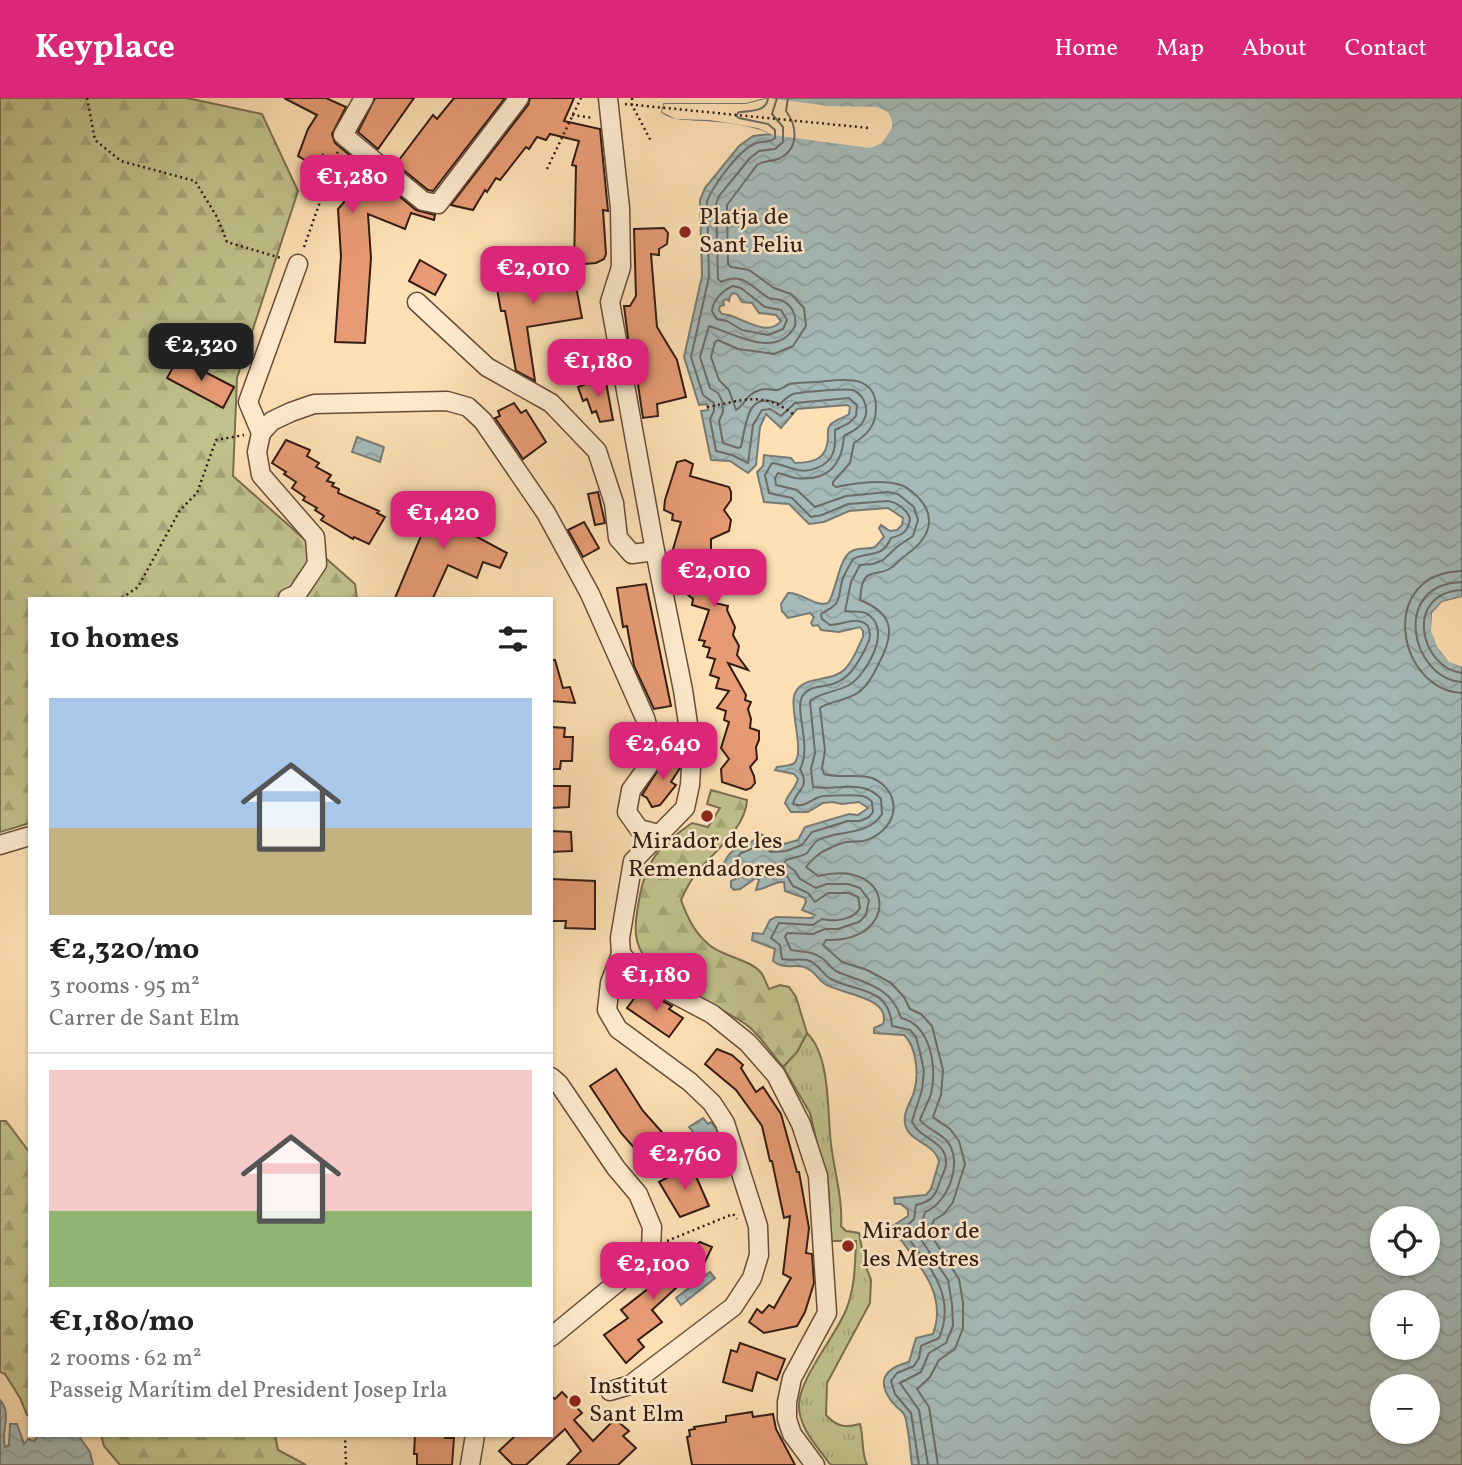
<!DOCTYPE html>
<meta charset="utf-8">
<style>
body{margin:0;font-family:Vollkorn,serif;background:#f6f6f6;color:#222;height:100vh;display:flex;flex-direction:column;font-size:26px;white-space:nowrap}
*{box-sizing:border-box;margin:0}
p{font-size:23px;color:#767676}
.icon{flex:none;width:38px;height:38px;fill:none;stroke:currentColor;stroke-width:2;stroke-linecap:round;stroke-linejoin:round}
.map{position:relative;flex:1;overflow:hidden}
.drawer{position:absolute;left:28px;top:499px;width:525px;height:840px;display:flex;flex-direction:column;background:#fff;border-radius:0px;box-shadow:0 2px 5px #0004}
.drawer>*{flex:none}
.buttons{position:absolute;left:1370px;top:1108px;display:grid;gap:14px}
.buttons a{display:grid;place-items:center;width:70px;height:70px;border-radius:50%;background:#fff;box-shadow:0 2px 5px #0004;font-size:35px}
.price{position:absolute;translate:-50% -60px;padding:0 16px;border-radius:14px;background:#db2777;color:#fff;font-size:23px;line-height:46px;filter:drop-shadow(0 2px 4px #0008)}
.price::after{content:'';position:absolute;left:50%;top:42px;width:21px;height:16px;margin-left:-10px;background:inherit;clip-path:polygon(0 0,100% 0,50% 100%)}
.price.active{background:#222;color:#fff}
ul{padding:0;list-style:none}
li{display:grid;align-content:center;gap:14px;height:371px;padding:0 21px}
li+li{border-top:2px solid #e0e0e0}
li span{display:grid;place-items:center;height:217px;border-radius:0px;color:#555}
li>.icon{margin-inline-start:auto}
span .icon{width:126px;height:126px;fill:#fffc;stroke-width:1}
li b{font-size:30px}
h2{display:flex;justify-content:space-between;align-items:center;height:84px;padding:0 21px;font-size:30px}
header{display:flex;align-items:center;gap:42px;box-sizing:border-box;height:98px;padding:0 35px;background:#db2777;color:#fff}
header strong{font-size:33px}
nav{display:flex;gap:38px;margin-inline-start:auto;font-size:24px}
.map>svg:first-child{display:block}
.grass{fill:url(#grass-tufts);stroke:#7a6f50;stroke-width:2}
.forest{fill:url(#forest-firs);stroke:#7a6f50;stroke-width:2}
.water{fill:url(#water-waves);stroke:#777b76;stroke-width:2;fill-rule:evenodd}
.pier{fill:#fee0b4}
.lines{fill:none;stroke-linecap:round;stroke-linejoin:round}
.shore{stroke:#6c6b66;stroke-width:2}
.building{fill:#e79b74;stroke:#331c13;stroke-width:2}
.street-casing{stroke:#664d3b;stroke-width:21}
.path{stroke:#331c13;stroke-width:2.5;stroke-dasharray:2 3.5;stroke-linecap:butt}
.street{stroke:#feebce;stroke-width:18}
.poi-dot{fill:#8f2418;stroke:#feebce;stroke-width:2.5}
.labels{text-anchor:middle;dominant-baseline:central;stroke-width:5;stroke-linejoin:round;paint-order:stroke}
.poi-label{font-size:24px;fill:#331c13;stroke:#feebce;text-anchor:start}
</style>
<header>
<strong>Keyplace</strong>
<nav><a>Home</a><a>Map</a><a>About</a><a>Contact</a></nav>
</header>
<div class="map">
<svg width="1462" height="1367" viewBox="0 0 1462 1367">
<defs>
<pattern id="grass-tufts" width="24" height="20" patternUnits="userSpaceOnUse" patternTransform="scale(1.75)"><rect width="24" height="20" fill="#c1c28c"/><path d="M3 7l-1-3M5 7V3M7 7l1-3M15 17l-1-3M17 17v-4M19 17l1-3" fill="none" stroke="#a6a678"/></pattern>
<pattern id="forest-firs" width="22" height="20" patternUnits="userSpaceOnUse" patternTransform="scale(1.75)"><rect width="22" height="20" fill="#c1c28c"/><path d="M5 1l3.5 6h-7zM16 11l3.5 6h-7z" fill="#a6a678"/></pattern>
<pattern id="water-waves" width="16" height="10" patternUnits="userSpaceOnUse" patternTransform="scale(1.75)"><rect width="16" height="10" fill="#a5bab8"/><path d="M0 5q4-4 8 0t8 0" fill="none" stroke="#8e9f9d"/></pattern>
</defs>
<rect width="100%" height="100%" fill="#fee0b4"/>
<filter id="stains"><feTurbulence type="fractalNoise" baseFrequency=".00286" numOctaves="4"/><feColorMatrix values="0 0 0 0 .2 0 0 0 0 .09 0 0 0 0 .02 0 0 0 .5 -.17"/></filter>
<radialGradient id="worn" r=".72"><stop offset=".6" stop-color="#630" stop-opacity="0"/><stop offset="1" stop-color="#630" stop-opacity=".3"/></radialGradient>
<!-- grass -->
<path class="grass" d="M807,935C831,958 827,1014 831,1046C834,1073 843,1100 841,1128L846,1133L859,1135L865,1166L871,1182L870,1205L827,1285L826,1317C837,1329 845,1330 860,1326C864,1340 861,1354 867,1367H832L829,1365C817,1348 799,1330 799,1308C798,1282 835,1239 846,1212C855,1190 855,1167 856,1143H830L829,1096L810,1015L783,969L797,954Z"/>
<!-- forest -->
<g class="forest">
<path d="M0,0H187L262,16L298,93L237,280L233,378L355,486L357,500H30V725L0,734Z"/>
<path d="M711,692L747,702C746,729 715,753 698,773C690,782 686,791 681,802C687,818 693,832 706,844C720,859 752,861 762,876C765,881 767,887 769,891L780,887L789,889L796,899L807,935L797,954L783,969C771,955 759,935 744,925C717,907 658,882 642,855C632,838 636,820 639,802C646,762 659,748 692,725L708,729L720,710L707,706Z"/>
<path d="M0,1023H6L30,1055V1318L27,1317L20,1300L5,1276L0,1274Z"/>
<path d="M101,1337H275L278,1352L306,1367H120L104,1348Z"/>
</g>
<!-- water -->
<g class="water">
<path d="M769,0H1462V499L1442,504L1432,515C1431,540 1437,559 1462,569V1367H912C910,1354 909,1327 904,1316C901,1312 895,1308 892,1304C875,1282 886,1270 909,1264L916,1240L933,1236C947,1199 922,1170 901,1142L888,1139L885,1133L908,1118V1112L901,1106H895L894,1100L926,1097L931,1091L939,1064C935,1044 908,1045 905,1025C903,1014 911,1004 914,994C919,978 917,949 904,937L874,935V930L883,926C892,899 840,896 825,886C817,881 816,873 804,869C793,866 784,872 773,863L775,851L752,842L753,835L763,836L770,822L776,819L812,820L815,817L802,812L806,804L805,800L785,793L784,784C773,783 767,791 756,792L759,782L756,780L740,791L734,792L731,789V783L745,777L746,775L727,774L723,768C731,744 749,751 761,736L769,741L773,747L777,748L798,742L805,729L849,716L858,717L868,710L859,704L842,706L833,704L823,705L808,714H791L785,705C788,696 795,691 798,681L794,676L775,672L777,669C782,668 789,668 793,666C806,659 790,613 794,598C800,576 831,585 844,572C853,564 858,549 863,539V533L860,529L839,534L821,532L818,527L813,528L811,525L814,519L810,515L788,520L782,513L781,506L788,495C803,494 813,509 828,505C837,493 838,460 852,453C860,449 868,452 875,449L884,439L879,430L881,427L890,433L897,432L902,427L903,420L888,410L849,413L824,424L809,426L789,406L764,404L757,374L763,368L764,357L791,360L795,365C815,365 828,360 828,338C828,333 827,331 830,327C834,322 844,320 849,316L850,309L847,307L797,311L781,330L766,316L760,329L756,367L748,375L730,363L711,362L701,313L708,312L707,306L699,307L684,259L702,178L700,102L705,90L739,48L753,38L772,36C757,27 723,23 705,22C690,21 674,23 662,14L664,6H746ZM733,195L737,196L742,204L752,205L759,215L776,217L781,223C766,242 737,215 722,216L719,212L720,208L724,207L723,203L726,201L729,203L730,198ZM1382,1120H1428V1166H1382ZM1382,1204H1428V1250H1382ZM1382,1288H1428V1334H1382Z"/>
<path d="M357,339L384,349L380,364L352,354Z"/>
<path d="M703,1020L708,1026L711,1024L720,1036L725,1056L716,1062L689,1029Z"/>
<path d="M710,1174L715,1180L681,1207L676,1200Z"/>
<path d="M0,1302C13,1317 0,1334 5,1349L9,1347L10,1326H17L24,1346L28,1341L34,1343L39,1337H78L90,1354L93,1367H0Z"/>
</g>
<!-- pier -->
<g class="pier">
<path d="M769,0L828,8L877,9L888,14L892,22V30L882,45L870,50L773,37L758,30L710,22L676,21L662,14L664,6H746Z"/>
<path d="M1462,499V502L1444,507L1435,516V533L1440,547L1452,561L1462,565V569L1449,564L1437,549L1431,533L1432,515L1442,504Z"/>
</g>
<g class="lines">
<!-- shore -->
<g class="shore">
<path d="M768,0C767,14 750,13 739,14L736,18L739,20L768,26L775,32V40C768,46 762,42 754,46C737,54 714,87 707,103L709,179L691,259L703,297L714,305V313L710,321L716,353L732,357L748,365L753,327L762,312L770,311L781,318L795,305L849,300L857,307L856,318L849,325L835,332C835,339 836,348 833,355C828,369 807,376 794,371C786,369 781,366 772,365L765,377L769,395L792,400L811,419L822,417L848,406L888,403C896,404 908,412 910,421C908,433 903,437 891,440C882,461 869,453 853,461C850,467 844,476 842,483C837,505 842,504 821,516L822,521L830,527C844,527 857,517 868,528C872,538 869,544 864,553C856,569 847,583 829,587C821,589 810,588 804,596C792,608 813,648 800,671C811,691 796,691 793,706C805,710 809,703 819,699C823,697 859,697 863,698C868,699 869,701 872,704L873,714L869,719L860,723H848L812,734L802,747L786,753L771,754L761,747L741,755L734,764L736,766L747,768L767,779L776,776L787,778L793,788L808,795L815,804L828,795H849L858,799L860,810C854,822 834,824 822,821L813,827L779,825L771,840L780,847L782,861C791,863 800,860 810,863C820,868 823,877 831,881C857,895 889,888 892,928L910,932L916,939L920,954L924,973L922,992L912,1023C918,1041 947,1042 946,1065C946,1072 941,1079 939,1086C935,1100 929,1104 916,1107L914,1121L902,1132C926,1164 958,1196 939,1240L921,1248L919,1260L914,1268L897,1275L891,1283L895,1296L911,1315L919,1367"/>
<path d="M777,0L772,16L783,29V44L775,51L759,53L750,60L719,98L716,106L718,181L721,184C743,173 752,190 769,200C771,201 777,201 780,202C791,205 797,217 795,228C777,262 735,236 709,228L700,259L710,290L718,295L722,303L723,314L719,323L723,345L738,350L741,349C746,326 747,291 780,306C784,302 788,298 793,296C801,294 847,290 853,292C866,298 870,314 862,325C858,332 850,334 844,338C842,368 827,384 795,380C789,379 785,376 778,375L775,380L776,387L797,392L815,409L846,398L888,394L898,396L914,409L918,422L913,438L898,448L883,462L873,466L860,467L851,484L845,513C853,515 862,511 870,518C891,534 866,577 849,587C837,594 818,595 810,603L815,655L811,671L813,689C835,693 864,680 881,701L882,716C869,738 839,732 818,742C813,745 811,751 807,755C801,759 792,760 786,762L784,765L795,773L800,781L816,790L827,786H848L860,790L869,802L866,817L859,824L838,831H825L813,836L787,835L785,839L791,852C802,854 812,853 822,860C828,864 832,872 838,874C865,885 892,889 901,920C931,927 937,969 931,996C928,1005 923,1013 920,1022C927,1031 939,1034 947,1043C964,1064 948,1105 925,1114L922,1125L916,1134L948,1182L952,1206L953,1228L946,1245L929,1255L921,1274L900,1285L919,1312L928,1367"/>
<path d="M788,0L786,13C798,29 799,52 778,61C770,64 764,62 757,67L727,107L728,166L731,169L749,172L774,190L791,196L804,210L806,228L793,248L774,256L738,251L718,242L715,244L711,259L719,282L729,292L736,312C745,307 747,295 760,292C766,290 770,292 776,292C781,292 785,288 790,286C799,284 808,285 817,284C840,282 876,274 876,310C876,327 868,336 854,345L850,365L833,384V387L836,389C856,385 894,379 910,392C938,414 934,437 906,457C900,461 896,467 889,471C883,475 875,474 869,477C861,481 861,494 860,502C895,516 895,536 878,567C874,576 868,587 859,594C847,603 829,603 820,610L825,653L822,670L824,676C839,681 858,675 872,680C882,684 891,693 893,704C897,723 880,739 863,743C857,744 852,743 846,744C840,745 832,749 826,752C820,754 810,764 806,769L818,778C896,759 901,845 826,842L823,847L842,864L867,872L891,885L904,899L910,911L921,916L932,928L943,972L941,997L933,1019L950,1031L959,1043L965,1066L953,1104L944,1116L934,1122L929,1134L959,1181L963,1205V1230L955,1251L939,1262L930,1279L917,1291L929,1309L938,1367"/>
<path d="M733,188L741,190L765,209L781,212L787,222L783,231L768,237L742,232L727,223L717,221L712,213C713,202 723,192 733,188Z"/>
<path d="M1462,473C1376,475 1397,592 1462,595"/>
<path d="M1462,484C1390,486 1411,581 1462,584"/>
<path d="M1462,492C1403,495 1420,570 1462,575"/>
</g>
</g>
<!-- building -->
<g class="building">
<path d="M284,0H326L346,9L332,36L335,45L416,112L435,117L434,122L411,115L405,131L368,116L371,160L365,245L335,244L341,158L338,111L351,96L323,57L319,70L298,58L308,31L317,17Z"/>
<path d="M375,0H414L378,51L358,34Z"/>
<path d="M454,0H505L433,93L428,92L396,66L433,17L437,21Z"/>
<path d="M530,0H574L564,23L600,31L608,113L603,112L606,156L604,161L596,165L574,167L576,68L572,67L579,43L550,36L546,42L537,39L529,51L526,49L500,82L496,80L487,94L485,92L473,112L451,107L528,7Z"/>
<path d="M664,130L668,135L667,146L659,151V157L651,156L657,229L677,262L686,299L657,306L658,318L643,320L632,247H629L624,208H630L636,198L634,131Z"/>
<path d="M516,161L520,184L558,183L556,170L572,167L582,220L527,229L535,283L516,273L505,213H501L492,163Z"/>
<path d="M420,162L446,177L435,197L409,183Z"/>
<path d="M178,260L234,289L223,310L167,280Z"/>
<path d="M605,279L613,322L600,324L596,313L592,315L587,301L583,303L578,289Z"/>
<path d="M514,305L521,315L526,312L546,344L523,361L495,320L500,318L498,313Z"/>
<path d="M286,342L310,352L307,358L319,365L316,369L331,377L327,383L334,385L332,388L339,391L338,395L379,413L377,415L385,419L369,446L354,439L353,441L321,422L324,418L315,412L317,410L303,402L305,399L292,390L296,384L284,376L286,374L272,365Z"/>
<path d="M685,362L693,366L690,378L729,389L731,394V402L724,412L731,422L729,433L711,441V454L705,461L711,471L710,485L717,495L715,505L728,508L727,512L735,529L733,537L739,548L737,557L748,572L728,565L746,597L745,602L751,604L748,611L751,621L750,630L759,633V642L756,649L757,661L750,669L754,678L755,685L751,690L746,692L722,684L721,671L729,661L721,650L729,624L724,622L726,613L717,610L729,593L716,590L719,580L710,577L715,561L707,559L710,550L703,548L705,543L699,542L709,512L692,507L693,501L688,497L691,489L686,487L689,478L683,477L687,459L671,458L681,424L672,422L673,416L664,412L665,402L677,364Z"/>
<path d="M598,394L605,425L595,427L588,396Z"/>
<path d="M420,399L468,425L466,433L507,455L500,470L483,464L477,480L448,467L433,500H395L421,438L407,434Z"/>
<path d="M584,424L599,450L583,459L568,432Z"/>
<path d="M646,486L671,608L654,611L634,568L627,528L623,529L617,490Z"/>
<path d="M551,562H555L563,590L570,589L575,605L551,603Z"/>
<path d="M551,629L565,630L564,639H573L572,663H561L560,671H551Z"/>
<path d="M680,650V670L671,684L676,687L660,707L652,709L647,700L642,697L660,669L664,672Z"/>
<path d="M551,688H570L569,709L551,710Z"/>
<path d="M551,733L571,734L572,753L551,754Z"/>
<path d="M551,781L595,783V831L565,830L566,823H551Z"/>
<path d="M639,894L647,898L648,895L672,908L669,911L683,920L669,939L627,910Z"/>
<path d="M717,951L732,957L743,967L741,970L756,994L763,989L781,1016L797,1074H799L809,1130L806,1155L812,1156L814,1185L805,1214L797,1228L764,1235L749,1224L757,1211L762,1215L769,1207L774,1210L791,1180L783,1176L790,1118L784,1120L772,1063H770L762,1028L736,992L705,966Z"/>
<path d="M616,971L643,1013L676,1050L652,1070L621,1035L590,988Z"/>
<path d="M691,1067L709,1108L680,1119L659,1084Z"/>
<path d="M700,1144L712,1149L703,1168L701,1167L652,1212L662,1224L638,1242L644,1249L626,1265L604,1237L628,1220L621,1212L654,1186L647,1178L662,1165L667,1171Z"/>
<path d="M740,1245L785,1261L777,1282L757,1274L752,1293L723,1284L731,1252L737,1254Z"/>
<path d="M562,1294L582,1315L574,1322L593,1343L615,1321L629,1333L623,1338L636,1350L618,1367H567L581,1353L565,1331L526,1367H513L499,1353L516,1337H551V1298L555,1301Z"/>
<path d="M752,1314L753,1319L773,1316L776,1331L795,1367H692L687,1339L690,1338L689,1332L695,1331L694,1329L726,1324V1318Z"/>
<path d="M415,1337H445V1340H454L452,1367H417V1356H414Z"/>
</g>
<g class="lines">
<defs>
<g id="street">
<path d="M364,0L343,37L423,103L438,106L519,0"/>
<path d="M608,0L620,110L621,169L610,204L655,453L683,592L692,653L690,687L685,710L633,763L620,840L621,856L642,879L712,916L748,945L776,977L801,1026L818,1078L827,1215L792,1280L787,1304V1321L792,1336L815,1367"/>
<path d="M417,204L487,269L551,305L597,353L614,405L618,440L632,456L655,453"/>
<path d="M261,335L248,304L298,166"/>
<path d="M288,500L297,496L317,466L315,439L261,377L257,354L261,335L272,323L291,314L314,306L447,303L468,309L483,323L546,415L590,496L645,620L653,648L649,667L631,692L627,714L639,731L658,736"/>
<path d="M0,747L30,738"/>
<path d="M551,979L559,986L616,1070L638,1096L652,1129L651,1149L641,1165L551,1239"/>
<path d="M610,1293L630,1287L733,1209L752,1180L759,1157L758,1128L725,1025L712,1005L690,984L618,931L607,912L610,885L621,856"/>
<path d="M470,1367L475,1337"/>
</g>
</defs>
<!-- street casing -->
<use href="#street" class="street-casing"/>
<!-- path -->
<g class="path">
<path d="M87,0L95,42L121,63L195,83L217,119L227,144L281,160"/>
<path d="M632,0V7L651,43"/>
<path d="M625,6L869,30"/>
<path d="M572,17L593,20"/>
<path d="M547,71L581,0"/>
<path d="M304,149L338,53"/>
<path d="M707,309C743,303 761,292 793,316"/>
<path d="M122,500L138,489L180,412L197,395L216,342L244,337"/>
<path d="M667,1143L733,1116L737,1121"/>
<path d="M345,1337L346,1367"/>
</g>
<!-- street -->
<use href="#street" class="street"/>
</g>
<!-- markers -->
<g class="poi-dot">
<circle cx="685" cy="134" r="7"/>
<circle cx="707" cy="718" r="7"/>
<circle cx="848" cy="1148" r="7"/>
<circle cx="575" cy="1303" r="7"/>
</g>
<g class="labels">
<!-- poi labels -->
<g class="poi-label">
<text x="699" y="120">Platja de<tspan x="699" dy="28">Sant Feliu</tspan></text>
<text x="707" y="744" text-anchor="middle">Mirador de les<tspan x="707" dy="28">Remendadores</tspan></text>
<text x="862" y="1134">Mirador de<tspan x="862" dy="28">les Mestres</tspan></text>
<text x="589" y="1289">Institut<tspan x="589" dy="28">Sant Elm</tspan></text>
</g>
</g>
<rect width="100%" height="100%" filter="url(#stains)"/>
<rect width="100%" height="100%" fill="url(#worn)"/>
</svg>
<div class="buttons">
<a><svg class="icon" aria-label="locate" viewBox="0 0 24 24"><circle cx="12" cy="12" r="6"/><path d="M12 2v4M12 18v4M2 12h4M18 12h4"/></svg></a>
<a>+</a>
<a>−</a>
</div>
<b class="price" style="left:352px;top:117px">€1,280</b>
<b class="price" style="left:533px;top:208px">€2,010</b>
<b class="price active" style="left:201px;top:285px">€2,320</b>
<b class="price" style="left:598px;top:301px">€1,180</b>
<b class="price" style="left:443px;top:453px">€1,420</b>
<b class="price" style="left:714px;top:511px">€2,010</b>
<b class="price" style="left:663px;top:684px">€2,640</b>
<b class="price" style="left:656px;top:915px">€1,180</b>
<b class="price" style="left:685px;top:1094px">€2,760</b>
<b class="price" style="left:653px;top:1204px">€2,100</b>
<section class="drawer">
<h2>10 homes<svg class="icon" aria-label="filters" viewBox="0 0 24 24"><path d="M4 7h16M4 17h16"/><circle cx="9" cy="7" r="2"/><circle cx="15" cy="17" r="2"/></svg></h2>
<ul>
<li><span style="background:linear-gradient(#a9c7e8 60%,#c2b280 0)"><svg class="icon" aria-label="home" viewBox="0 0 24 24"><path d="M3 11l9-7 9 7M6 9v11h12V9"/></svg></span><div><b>€2,320/mo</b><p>3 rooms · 95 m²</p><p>Carrer de Sant Elm</p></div></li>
<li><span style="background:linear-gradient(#f6c9c9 65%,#8fb573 0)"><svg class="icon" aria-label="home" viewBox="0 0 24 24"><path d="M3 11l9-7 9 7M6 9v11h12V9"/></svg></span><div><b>€1,180/mo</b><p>2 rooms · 62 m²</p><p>Passeig Marítim del President Josep Irla</p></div></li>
</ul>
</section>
</div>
